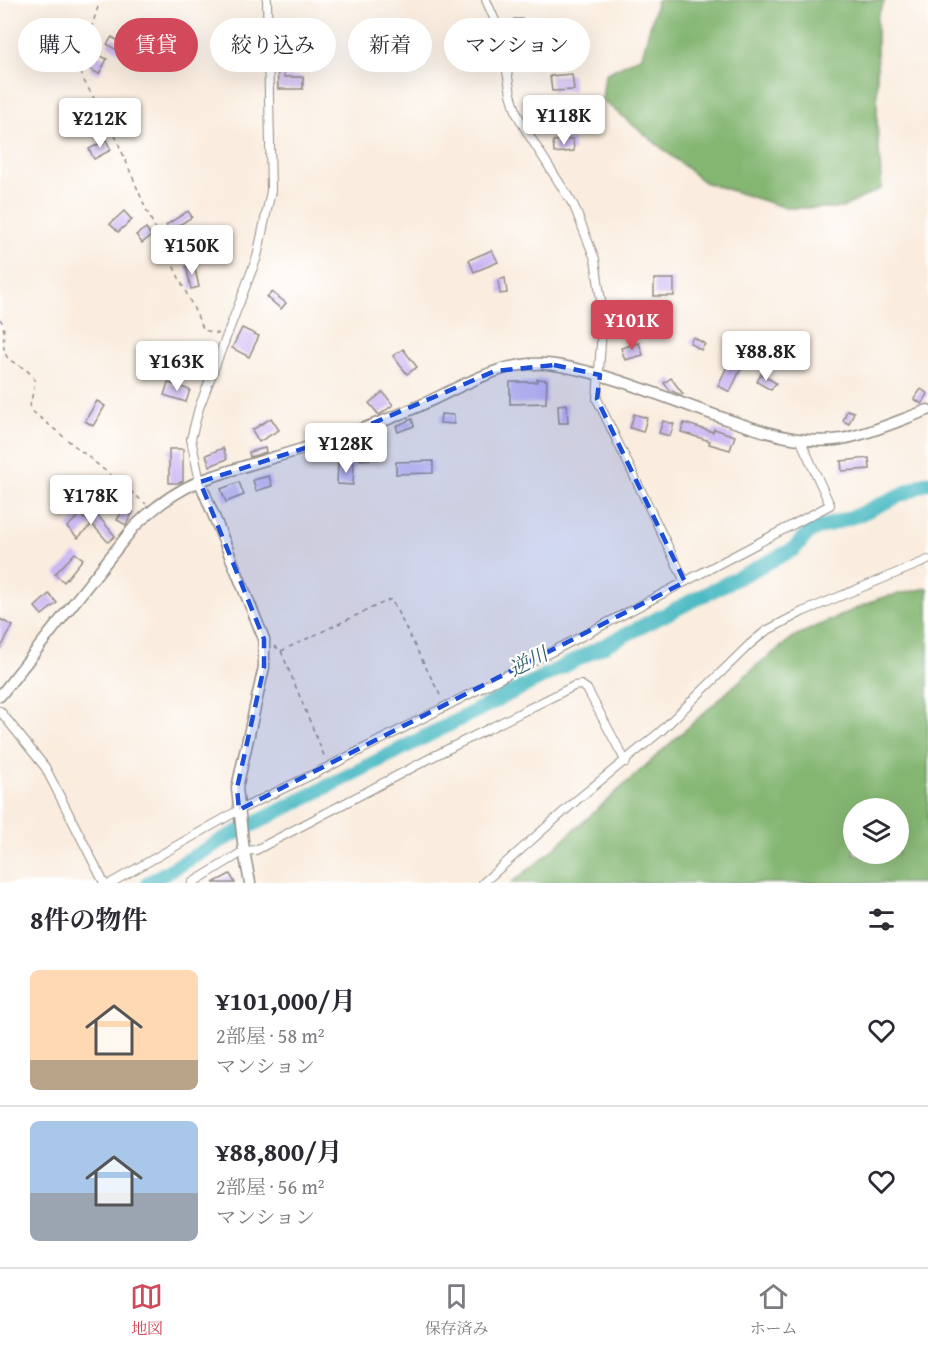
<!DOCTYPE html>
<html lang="ja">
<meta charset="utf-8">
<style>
body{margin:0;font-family:"Gentium Book Plus","Noto Serif JP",serif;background:#f2f2f3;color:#2b2b33;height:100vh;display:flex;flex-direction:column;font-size:22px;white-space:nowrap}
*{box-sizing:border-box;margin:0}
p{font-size:20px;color:#7c7c81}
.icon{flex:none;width:33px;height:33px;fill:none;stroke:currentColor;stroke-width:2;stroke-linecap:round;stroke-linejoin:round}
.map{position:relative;height:883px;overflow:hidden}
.sheet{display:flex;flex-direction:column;background:#fff;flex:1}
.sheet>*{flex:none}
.top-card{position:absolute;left:18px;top:18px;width:600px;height:54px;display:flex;gap:12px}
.controls{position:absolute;left:843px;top:798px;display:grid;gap:12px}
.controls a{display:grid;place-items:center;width:66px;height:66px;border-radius:50%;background:#fff;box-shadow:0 6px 24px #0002;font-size:30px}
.price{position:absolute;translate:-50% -51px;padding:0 14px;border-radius:6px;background:#fff;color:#222;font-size:20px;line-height:39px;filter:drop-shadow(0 2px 3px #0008)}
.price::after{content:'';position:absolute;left:50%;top:36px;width:18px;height:14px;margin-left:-9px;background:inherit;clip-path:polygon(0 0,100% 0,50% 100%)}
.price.on{background:#d1495b;color:#fff}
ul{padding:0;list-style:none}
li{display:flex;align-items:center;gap:18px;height:150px;padding:0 30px}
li+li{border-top:2px solid #e1e1e2}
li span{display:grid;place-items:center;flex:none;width:168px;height:120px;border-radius:9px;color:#555}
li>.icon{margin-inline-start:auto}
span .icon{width:72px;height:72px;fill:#fffc;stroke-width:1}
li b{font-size:26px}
h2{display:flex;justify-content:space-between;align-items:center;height:72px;padding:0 30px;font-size:26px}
.tag{padding:0 21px;border-radius:27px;background:#fff;box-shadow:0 6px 24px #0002;font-size:21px;line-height:54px}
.tag.on{background:#d1495b;color:#fff}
.dock{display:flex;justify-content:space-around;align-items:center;height:84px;border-top:2px solid #e1e1e2;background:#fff;font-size:16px;color:#7c7c81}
.dock a{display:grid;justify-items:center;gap:3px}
.dock .on{color:#d1495b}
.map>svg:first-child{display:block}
.forest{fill:#84b672;stroke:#58704e;stroke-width:1.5;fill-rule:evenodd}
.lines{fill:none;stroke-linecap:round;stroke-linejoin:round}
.river{stroke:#4ab9c2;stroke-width:15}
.building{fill:#cbb6f2}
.minor-casing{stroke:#928c85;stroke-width:10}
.tertiary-casing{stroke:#928c85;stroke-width:13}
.path{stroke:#928c85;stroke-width:1.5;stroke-dasharray:4.5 4.5;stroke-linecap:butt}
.minor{stroke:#fff;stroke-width:8}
.tertiary{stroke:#fff;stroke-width:10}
.marked{fill:#1d4ed8;fill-opacity:0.2;stroke:#1d4ed8;stroke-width:4.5;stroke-dasharray:12 8;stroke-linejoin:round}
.labels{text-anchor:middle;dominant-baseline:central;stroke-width:4.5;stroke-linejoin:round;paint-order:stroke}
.water-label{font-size:20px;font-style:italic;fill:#376467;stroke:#fff}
</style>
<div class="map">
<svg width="928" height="883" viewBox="0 0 928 883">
<rect width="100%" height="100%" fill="#fff"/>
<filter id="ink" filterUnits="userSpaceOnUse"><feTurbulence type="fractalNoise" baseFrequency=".0167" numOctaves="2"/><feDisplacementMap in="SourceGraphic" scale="12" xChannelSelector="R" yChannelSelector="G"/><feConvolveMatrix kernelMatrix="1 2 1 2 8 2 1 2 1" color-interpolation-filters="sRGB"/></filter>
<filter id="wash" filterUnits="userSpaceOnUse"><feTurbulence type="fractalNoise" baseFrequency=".008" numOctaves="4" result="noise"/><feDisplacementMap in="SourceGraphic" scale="24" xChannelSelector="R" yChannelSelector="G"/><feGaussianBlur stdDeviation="1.35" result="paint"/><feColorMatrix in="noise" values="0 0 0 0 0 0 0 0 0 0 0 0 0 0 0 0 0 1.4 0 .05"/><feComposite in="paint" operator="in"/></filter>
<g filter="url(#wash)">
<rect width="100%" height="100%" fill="#faeddf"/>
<!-- forest -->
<g class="forest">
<path d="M657,0H885L877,17V125L882,188L842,208H787L704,182L602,100L605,74L642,56Z"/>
<path d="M928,588V883H511L542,859L756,666L795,636L880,598ZM898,808V854H854V808Z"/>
</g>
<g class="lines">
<!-- river -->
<path class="river" d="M148,883L224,839L794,549L810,531L858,515L928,482"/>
</g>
<g id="blocks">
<!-- building -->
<g class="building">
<path d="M514,19H522L523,38H515Z"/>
<path d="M112,37L126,46L121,53L107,44Z"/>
<path d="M97,54L107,59L99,74L89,69Z"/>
<path d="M277,55H284V77H303V89H278Z"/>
<path d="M572,74L574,90L552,91L550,76Z"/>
<path d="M86,106L93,115L86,120L79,111Z"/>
<path d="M540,108L563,109L562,126L539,125Z"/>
<path d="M573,139L574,151L554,153L553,141Z"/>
<path d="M106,140L111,150L94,159L89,149Z"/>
<path d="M124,211L132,220L118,232L110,224Z"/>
<path d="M188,211L192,217L170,231L166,225Z"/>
<path d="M146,228L151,236L142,243L136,235Z"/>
<path d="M210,233L218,239L208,252L200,246Z"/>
<path d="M492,250L498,262L474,272L469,260Z"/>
<path d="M194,264L199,287L191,289L186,266Z"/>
<path d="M505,278L507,293L500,294L498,280Z"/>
<rect x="654" y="279" width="20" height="17"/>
<path d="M272,292L286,303L281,309L267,297Z"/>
<path d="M242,328L259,336L249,357L232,348Z"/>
<path d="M693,337L705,344L701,350L690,343Z"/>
<path d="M639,343L643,355L625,360L621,348Z"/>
<path d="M184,348L203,349L202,359L183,358Z"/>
<path d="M403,349L417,367L407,374L393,356Z"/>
<path d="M730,360L742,366L730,392L718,386Z"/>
<path d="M761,374L776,383L771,390L757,382Z"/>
<path d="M671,378L683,394L681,395L669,390L664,383Z"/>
<path d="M537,379L547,380L546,403L510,404V382H537Z"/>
<path d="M168,383L190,390L186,402L164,395Z"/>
<path d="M921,389L928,394L922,404L914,399Z"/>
<path d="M383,392L393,405L379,415L369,403Z"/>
<path d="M97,401L105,406L93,426L85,421Z"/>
<path d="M567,404L568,423H559L558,405Z"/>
<path d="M847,410L854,412L849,424L843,421Z"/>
<path d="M441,414L454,415V424L440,423Z"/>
<path d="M634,414L647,418L643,432L630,428Z"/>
<path d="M271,418L279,430L259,442L252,430Z"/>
<path d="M412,419L414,426L398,432L396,426Z"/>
<path d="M663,421L674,424L670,436L659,433Z"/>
<path d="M684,423L713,432L714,429L735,436L730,450L709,444L710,441L681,432Z"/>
<path d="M375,441L376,459L360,460L359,442Z"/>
<path d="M223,448L227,459L210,466L206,455Z"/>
<path d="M265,448L266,452L250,457L249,452Z"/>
<path d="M169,449H183V481L179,483H169Z"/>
<path d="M869,458L870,469L842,471L841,461Z"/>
<path d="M433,461V473L396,474V462Z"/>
<path d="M338,462L354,463L353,485L337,484Z"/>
<path d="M269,476L272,486L256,491L253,480Z"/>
<path d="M239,482L244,495L226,502L221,489Z"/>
<path d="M124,508L133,512L126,525L117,520Z"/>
<path d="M94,511L115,536L108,542L92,524L78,538L67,527L80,515L84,519Z"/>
<path d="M75,553L83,559L64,582L55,574Z"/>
<path d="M49,594L57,603L42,615L35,607Z"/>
<path d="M0,619L13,626L0,649Z"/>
<path d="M230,874L235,883H213Z"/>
</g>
</g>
</g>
<g filter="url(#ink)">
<use href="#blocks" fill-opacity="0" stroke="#928c85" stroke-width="1.5"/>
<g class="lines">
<defs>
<g id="minor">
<path d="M486,0L500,32L511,94L517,114L527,132L574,206L595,259L603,315L597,399L685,582"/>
<path d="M200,482L191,439L199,408L257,257L271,191L267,0"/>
<path d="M0,711L45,767L104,883"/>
<path d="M111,883L239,810L328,767L590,632L830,505L800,439"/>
<path d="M192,883L244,851L256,850L440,753L574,686L581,685L587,689L626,762"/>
<path d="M483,883L578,799L661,731L750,644L766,631L802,612L928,560"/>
</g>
<g id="tertiary">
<path d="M200,482L264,639V667L237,788L244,851L250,883"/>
<path d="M0,696L134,527C153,508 174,492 200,481C248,463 299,452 347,434C371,426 395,417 419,406C462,387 505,357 555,365C610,373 670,400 723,418C761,431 801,446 842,439C872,433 900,420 928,410"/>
</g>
</defs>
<!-- minor casing -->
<use href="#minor" class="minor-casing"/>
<!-- tertiary casing -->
<use href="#tertiary" class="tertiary-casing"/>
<!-- path -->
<g class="path">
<path d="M98,7L90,32L76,51L75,56L84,81L114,133L146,209L204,330L219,334"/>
<path d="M0,319C8,329 0,344 6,355C8,360 13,362 17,364C42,379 34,381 30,407L32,411L146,504"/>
<path d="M274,646L281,651L325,758"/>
<path d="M281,651L391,599L442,699"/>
</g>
<!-- minor -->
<use href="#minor" class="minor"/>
<!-- tertiary -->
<use href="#tertiary" class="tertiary"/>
</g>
</g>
<!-- marked area -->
<path class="marked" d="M554,365L600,375L597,399L685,582L239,810L237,788L264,667V639L200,482L345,435L495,371Z"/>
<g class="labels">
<!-- water labels -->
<g class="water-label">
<text transform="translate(528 661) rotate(-27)">逆川</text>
</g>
</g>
</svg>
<div class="controls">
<a><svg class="icon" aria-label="layers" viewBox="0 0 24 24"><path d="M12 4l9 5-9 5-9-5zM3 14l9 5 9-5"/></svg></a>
</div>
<b class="price" style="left:564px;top:146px">¥118K</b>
<b class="price" style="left:100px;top:149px">¥212K</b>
<b class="price" style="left:192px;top:276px">¥150K</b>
<b class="price on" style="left:632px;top:351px">¥101K</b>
<b class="price" style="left:766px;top:382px">¥88.8K</b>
<b class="price" style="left:177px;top:392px">¥163K</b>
<b class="price" style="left:346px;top:474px">¥128K</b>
<b class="price" style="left:91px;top:526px">¥178K</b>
<div class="top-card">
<a class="tag">購入</a>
<a class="tag on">賃貸</a>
<a class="tag">絞り込み</a>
<a class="tag">新着</a>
<a class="tag">マンション</a>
</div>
</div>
<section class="sheet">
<h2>8件の物件<svg class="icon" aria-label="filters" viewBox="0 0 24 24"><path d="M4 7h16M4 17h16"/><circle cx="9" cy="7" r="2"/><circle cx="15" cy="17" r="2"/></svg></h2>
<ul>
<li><span style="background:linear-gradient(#ffd9b3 75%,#b9a48a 0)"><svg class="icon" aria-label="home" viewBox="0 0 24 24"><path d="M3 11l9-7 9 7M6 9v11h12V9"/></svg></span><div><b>¥101,000/月</b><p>2部屋 · 58 m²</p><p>マンション</p></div><svg class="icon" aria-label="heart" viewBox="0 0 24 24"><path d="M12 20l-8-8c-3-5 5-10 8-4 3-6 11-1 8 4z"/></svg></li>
<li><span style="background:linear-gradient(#a9c7e8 60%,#9aa5b1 0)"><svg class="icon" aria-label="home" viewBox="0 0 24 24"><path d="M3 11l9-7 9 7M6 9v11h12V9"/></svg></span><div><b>¥88,800/月</b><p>2部屋 · 56 m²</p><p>マンション</p></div><svg class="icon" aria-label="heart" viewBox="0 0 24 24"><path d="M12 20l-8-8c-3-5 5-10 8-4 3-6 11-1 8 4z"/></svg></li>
</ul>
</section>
<nav class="dock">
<a class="on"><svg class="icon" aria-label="map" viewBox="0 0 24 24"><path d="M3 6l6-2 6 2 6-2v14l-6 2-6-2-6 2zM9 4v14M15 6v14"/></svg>地図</a>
<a><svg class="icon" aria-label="saved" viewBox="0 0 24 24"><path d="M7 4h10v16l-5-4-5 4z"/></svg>保存済み</a>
<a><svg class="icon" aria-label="home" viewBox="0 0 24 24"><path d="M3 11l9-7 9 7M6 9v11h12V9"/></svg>ホーム</a>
</nav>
